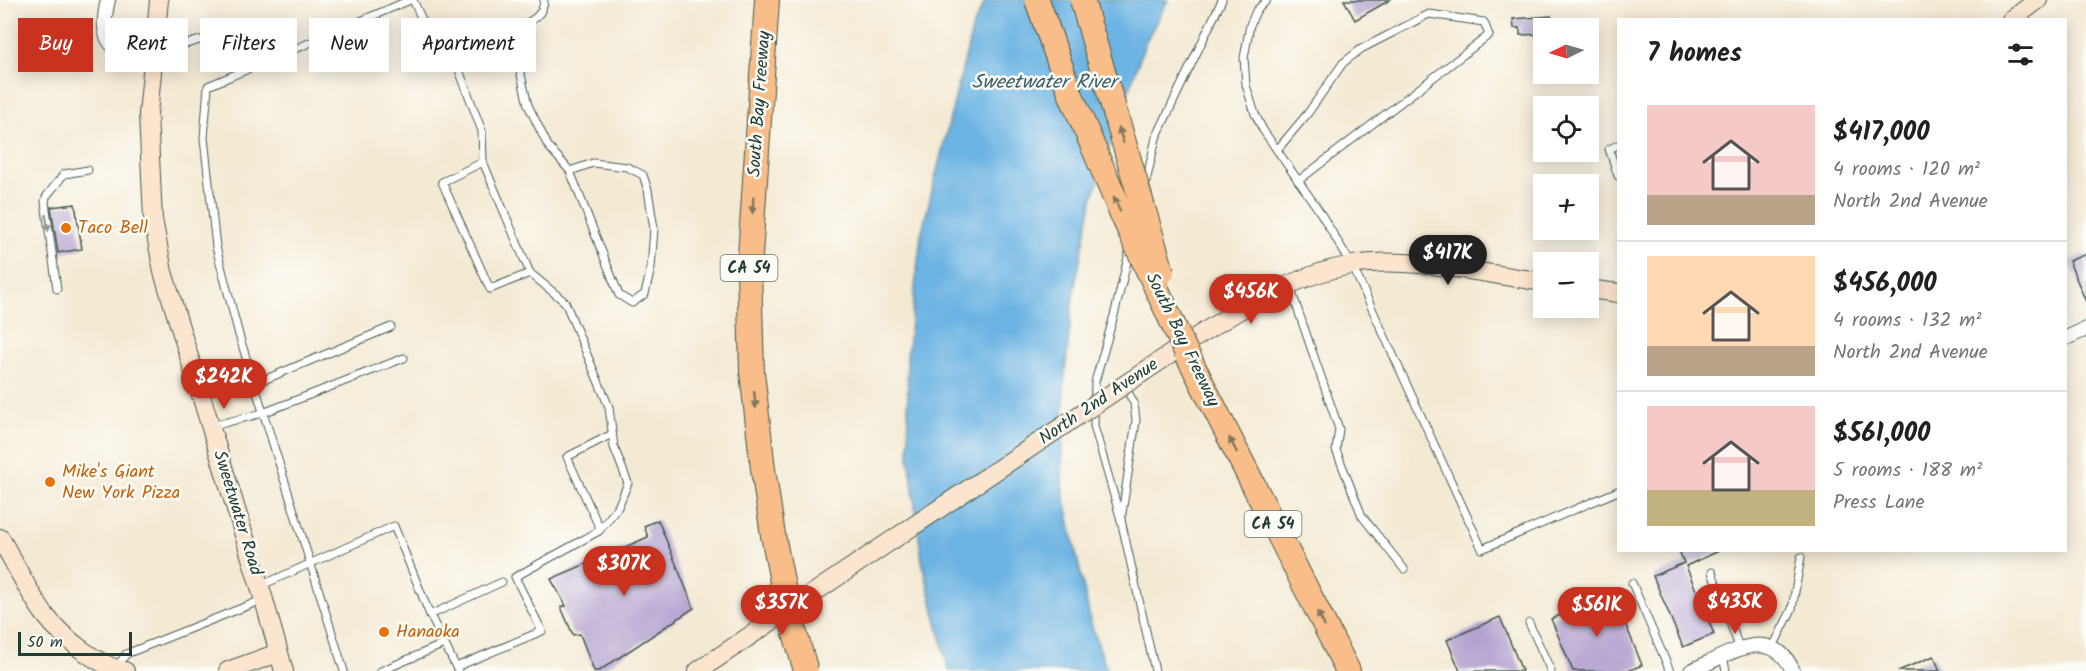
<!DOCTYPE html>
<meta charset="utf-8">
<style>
body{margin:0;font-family:Kalam,sans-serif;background:#f2f2f2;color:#202124;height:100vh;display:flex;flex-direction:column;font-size:22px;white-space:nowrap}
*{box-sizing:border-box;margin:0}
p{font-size:20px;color:#757577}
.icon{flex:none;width:33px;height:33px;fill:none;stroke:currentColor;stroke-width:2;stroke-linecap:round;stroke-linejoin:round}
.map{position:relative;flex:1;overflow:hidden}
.panel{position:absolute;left:1617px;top:18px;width:450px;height:534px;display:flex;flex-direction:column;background:#fff;border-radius:0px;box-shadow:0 3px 15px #0003}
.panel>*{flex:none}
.banner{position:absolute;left:18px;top:18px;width:570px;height:54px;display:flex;gap:12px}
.needle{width:39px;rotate:265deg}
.fabs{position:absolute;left:1533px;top:18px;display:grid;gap:12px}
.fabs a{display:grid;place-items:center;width:66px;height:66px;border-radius:0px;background:#fff;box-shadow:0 3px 15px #0003;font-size:30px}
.scale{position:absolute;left:18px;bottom:15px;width:114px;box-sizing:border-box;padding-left:6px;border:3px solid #1f3d34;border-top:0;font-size:16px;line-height:21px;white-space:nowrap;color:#1f3d34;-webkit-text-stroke:4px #fdfcf7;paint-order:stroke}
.price{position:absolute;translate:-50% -51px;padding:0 14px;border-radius:21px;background:#c8321e;color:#fff;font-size:20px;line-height:39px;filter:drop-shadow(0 2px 3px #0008)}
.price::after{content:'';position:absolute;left:50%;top:36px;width:18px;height:14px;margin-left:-9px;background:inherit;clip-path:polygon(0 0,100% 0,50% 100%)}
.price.on{background:#222;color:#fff}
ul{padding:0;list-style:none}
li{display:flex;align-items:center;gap:18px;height:150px;padding:0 30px}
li+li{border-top:2px solid #e0e0e0}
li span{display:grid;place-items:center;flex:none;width:168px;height:120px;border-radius:0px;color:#555}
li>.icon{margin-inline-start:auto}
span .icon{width:72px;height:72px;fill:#fffc;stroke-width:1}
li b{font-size:26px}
h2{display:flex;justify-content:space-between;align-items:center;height:72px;padding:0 30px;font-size:26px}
.chip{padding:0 21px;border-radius:0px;background:#fff;box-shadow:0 3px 15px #0003;font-size:21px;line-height:54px}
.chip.on{background:#c8321e;color:#fff}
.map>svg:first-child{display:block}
.water{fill:#6cb4e3;stroke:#46788c;stroke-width:1.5}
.building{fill:#b4a2d0}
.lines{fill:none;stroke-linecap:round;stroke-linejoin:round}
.lane-casing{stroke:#3f574c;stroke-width:9}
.street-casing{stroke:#3f574c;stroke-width:16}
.secondary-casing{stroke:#3f574c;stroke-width:20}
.highway-casing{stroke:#3f574c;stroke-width:26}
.lane{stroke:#fff;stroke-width:7}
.street{stroke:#fff;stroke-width:14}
.secondary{stroke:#fce5cf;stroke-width:18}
.highway{stroke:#f8bd88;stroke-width:24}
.secondary-bridge-casing{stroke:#3f574c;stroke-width:20;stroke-linecap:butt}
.highway-bridge-casing{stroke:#3f574c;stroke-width:26;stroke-linecap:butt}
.secondary-bridge{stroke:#fce5cf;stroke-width:18}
.highway-bridge{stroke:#f8bd88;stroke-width:24}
.oneway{fill:#81775a}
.oneway2{fill:#8f9e9a}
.food-dot{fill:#e8710a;stroke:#fdfcf7;stroke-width:2}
.labels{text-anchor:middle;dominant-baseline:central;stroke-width:5;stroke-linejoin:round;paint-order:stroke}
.shield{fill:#fdfcf7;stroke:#62766e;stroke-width:1.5}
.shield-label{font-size:16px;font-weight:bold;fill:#1f3d34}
.street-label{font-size:18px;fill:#1f3d34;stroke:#fdfcf7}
.food-label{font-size:18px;fill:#c56008;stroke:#fdfcf7;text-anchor:start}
.water-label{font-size:20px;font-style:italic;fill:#366169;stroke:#fdfcf7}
</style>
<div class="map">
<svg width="2086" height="671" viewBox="0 0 2086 671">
<rect width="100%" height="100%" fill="#fdfcf7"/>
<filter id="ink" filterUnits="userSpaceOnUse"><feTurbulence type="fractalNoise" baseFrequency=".0167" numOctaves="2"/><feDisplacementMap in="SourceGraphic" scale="12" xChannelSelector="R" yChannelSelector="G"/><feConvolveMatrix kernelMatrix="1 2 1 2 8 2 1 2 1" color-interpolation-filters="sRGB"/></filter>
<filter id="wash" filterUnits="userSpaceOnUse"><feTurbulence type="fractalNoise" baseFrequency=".008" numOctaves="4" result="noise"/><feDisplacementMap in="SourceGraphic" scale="24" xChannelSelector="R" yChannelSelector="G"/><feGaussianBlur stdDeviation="1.35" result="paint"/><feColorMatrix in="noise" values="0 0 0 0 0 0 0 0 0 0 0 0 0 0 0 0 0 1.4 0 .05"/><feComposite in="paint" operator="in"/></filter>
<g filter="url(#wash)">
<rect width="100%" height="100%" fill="#f4ead4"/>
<!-- water -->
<path class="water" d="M986,0H1168L1145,43L1093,197L1073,295L1064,384L1062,486L1091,623L1107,671H949L922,561L909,456L907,357L921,235L973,26Z"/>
<g id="blocks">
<!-- building -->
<g class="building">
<path d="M1344,0H1390L1355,20Z"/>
<path d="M1551,16L1552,28H1544V34L1520,35V28H1514L1513,19Z"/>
<path d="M75,204L82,249L58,253L51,207Z"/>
<path d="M2086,254V302L2069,261Z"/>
<path d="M658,520L694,608L599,671H594L580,634L573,635L561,607L566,606L551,579L648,537L644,526Z"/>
<path d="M1679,550H1721L1686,566L1714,634L1683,647L1653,576L1684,563Z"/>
<path d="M1613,593L1642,665L1628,671H1573L1551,619Z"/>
<path d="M1500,617L1522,671H1460L1447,640Z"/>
<path d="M1934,656L1940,671H1898Z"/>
</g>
</g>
</g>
<g filter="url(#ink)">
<use href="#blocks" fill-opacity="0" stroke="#3f574c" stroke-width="1.5"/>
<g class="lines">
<defs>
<g id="lane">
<path d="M413,0L435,48L456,62L482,131L483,162L530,273L565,302L609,407L614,447L628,483L618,507L599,531L515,577L542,631L456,667L458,671"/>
<path d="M544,0C544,15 531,21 519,27L513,40L528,105L548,146L570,171L619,295L632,303L645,294L651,268L654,229L648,190L643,175L627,167L593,163L570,171"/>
<path d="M1267,0L1256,11L1250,25L1244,58L1246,85L1255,114L1263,130L1318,209L1352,265L1482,549L1618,491"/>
<path d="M156,53L261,22"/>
<path d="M1618,145L1609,149L1618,176"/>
<path d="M1277,150L1308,113L1343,63L1361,49L1429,14L1484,22L1489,35L1298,181"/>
<path d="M483,162L442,182L490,289L530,273"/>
<path d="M1145,186L1156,138L1222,0"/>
<path d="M1290,287L1339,429L1336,450L1362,516L1404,569"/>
<path d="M57,289L45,202L46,197L64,174L88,170"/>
<path d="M254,384L391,327"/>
<path d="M1125,387L1134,403L1136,421L1121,520L1155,671"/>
<path d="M212,426L263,413L404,358"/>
<path d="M1121,520L1094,426L1095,382L1115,312L1130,249"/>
<path d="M600,529L567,457L612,434"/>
<path d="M1712,572L1740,650"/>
<path d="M1632,583L1670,671"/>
<path d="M260,586L394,526L430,615L502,582"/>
<path d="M430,615L456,667"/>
<path d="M1529,623L1551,671"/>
<path d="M1773,647L1792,609L1801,557"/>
<path d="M1723,657L1726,671"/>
<path d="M117,667L126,654L262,600"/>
<path d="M344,671L239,335L216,247L204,138L208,86L410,0"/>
<path d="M381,671L444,644"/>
</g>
<g id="street">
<path d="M108,0C104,17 100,41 120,50C129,54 144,53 153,54"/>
<path d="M2066,338L2086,329"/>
<path d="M1691,671C1726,656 1771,622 1793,671"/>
</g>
<g id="secondary">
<path d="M159,0L148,114L153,219L163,272L264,600L284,671"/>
<path d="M2011,20L2038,0"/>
<path d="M1588,289L1618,293"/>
<path d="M1145,371C1205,331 1280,277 1352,265C1411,256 1484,274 1544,282"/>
<path d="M0,538C15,563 28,592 45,615C62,637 98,666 125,671"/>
<path d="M228,671L278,653"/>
<path d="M698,671L846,571"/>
</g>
<g id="highway">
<path d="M767,0L749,271L752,372L763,469L773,535"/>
<path d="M1186,352L1348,671"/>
</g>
</defs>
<!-- lane casing -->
<use href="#lane" class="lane-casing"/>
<!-- street casing -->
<use href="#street" class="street-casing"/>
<!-- secondary casing -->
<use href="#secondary" class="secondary-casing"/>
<!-- highway casing -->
<use href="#highway" class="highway-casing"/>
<!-- lane -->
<use href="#lane" class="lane"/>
<!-- street -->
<use href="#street" class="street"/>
<!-- secondary -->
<use href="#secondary" class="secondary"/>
<!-- highway -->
<use href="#highway" class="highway"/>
<defs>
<path id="secondary-bridge" d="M846,571L1145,371"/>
<g id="highway-bridge">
<path d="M1037,0L1071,95L1120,210L1186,352"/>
<path d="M1082,0L1162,272"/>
<path d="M773,535L786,602L806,671"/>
</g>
</defs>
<!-- secondary-bridge casing -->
<use href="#secondary-bridge" class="secondary-bridge-casing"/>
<!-- highway-bridge casing -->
<use href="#highway-bridge" class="highway-bridge-casing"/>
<!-- secondary-bridge -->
<use href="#secondary-bridge" class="secondary-bridge"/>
<!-- highway-bridge -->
<use href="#highway-bridge" class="highway-bridge"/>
</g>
<!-- one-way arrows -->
<defs><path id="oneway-solid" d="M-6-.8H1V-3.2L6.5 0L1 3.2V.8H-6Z" transform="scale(1.5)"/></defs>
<g class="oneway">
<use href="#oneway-solid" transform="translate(1121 135) rotate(-106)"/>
<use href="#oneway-solid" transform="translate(1117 204) rotate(-113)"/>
<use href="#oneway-solid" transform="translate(753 205) rotate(93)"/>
<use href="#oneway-solid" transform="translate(755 400) rotate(84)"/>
<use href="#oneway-solid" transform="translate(1233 445) rotate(-117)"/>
<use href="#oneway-solid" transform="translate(1321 619) rotate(-117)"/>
</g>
<use class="oneway2" href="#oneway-solid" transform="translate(47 223) rotate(81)"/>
</g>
<!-- markers -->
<g class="food-dot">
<circle cx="66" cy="228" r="6"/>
<circle cx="50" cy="482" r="6"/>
<circle cx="384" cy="632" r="6"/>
</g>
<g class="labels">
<!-- shield labels -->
<g class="shield">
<rect x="720.5" y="255" width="57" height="26" rx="4.5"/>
<rect x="1244.5" y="511" width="57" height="26" rx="4.5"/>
</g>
<g class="shield-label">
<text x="749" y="268">CA 54</text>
<text x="1273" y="524">CA 54</text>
</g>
<!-- street labels -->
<g class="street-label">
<text transform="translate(760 104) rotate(-86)">South Bay Freeway</text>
<text transform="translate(1182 340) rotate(64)">South Bay Freeway</text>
<text transform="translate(1099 402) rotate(-34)">North 2nd Avenue</text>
<text transform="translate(237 513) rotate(73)">Sweetwater Road</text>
</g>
<!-- food labels -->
<g class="food-label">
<text x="78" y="228">Taco Bell</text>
<text x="62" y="472">Mike's Giant<tspan x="62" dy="21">New York Pizza</tspan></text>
<text x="396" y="632">Hanaoka</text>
</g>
<!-- water labels -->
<g class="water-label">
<text x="1044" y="83">Sweetwater River</text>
</g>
</g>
</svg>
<div class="fabs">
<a><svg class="needle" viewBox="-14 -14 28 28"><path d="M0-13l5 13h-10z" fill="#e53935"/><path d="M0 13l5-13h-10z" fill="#757577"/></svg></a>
<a><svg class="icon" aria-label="locate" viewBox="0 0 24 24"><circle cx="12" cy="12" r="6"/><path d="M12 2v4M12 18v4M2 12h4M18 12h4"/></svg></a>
<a>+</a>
<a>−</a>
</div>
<div class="scale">50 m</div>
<b class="price on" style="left:1448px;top:286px">$417K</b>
<b class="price" style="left:1251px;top:325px">$456K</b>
<b class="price" style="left:224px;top:410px">$242K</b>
<b class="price" style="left:624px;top:597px">$307K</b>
<b class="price" style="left:1735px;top:635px">$435K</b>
<b class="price" style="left:782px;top:636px">$357K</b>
<b class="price" style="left:1597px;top:638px">$561K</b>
<div class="banner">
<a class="chip on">Buy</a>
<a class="chip">Rent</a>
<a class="chip">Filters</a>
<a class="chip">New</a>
<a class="chip">Apartment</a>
</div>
<section class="panel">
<h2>7 homes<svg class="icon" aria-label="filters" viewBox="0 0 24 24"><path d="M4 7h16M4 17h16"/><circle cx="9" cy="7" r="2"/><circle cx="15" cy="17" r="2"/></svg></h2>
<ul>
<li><span style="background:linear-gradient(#f6c9c9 75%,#b9a48a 0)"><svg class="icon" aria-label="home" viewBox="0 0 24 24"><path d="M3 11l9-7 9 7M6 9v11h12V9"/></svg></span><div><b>$417,000</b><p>4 rooms · 120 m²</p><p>North 2nd Avenue</p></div></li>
<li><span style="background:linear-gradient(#ffd9b3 75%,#b9a48a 0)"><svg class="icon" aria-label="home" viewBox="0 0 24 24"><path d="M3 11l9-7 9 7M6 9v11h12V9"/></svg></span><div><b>$456,000</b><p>4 rooms · 132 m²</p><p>North 2nd Avenue</p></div></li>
<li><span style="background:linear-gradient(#f6c9c9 70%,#c2b280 0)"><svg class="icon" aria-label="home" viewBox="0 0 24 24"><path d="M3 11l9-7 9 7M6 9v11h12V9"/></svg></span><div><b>$561,000</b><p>5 rooms · 188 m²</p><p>Press Lane</p></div></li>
</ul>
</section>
</div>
